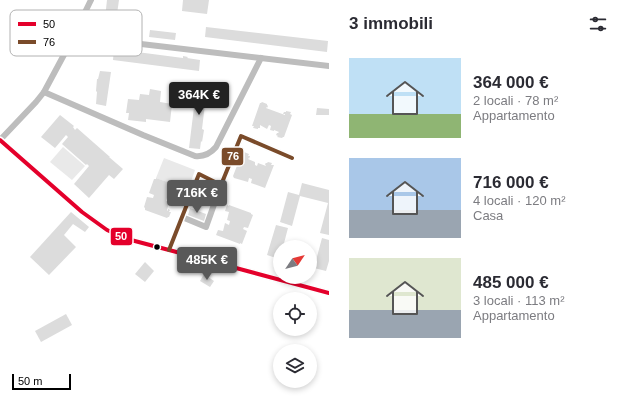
<!DOCTYPE html>
<html lang="it">
<meta charset="utf-8">
<style>
body{margin:0;font-family:Helvetica,sans-serif;background:#f2f2f3;color:#2b2b33;height:100vh;display:flex;flex-direction:column;font-size:15px;white-space:nowrap}
*{box-sizing:border-box;margin:0}
p{font-size:13px;color:#7c7c81}
.icon{flex:none;width:22px;height:22px;fill:none;stroke:currentColor;stroke-width:2;stroke-linecap:round;stroke-linejoin:round}
.map{position:relative;flex:1;overflow:hidden}
.panel{display:flex;flex-direction:column;background:#fff;width:300px}
.panel>*{flex:none}
.needle{width:26px;rotate:55deg}
.buttons{position:absolute;left:273px;top:240px;display:grid;gap:8px}
.buttons a{display:grid;place-items:center;width:44px;height:44px;border-radius:50%;background:#fff;box-shadow:0 2px 6px #0003;font-size:20px}
.scale{position:absolute;left:12px;bottom:10px;width:59px;box-sizing:border-box;padding-left:4px;border:2px solid #000;border-top:0;font-size:11px;line-height:14px;white-space:nowrap;color:#000;-webkit-text-stroke:3px #fff;paint-order:stroke}
.price{position:absolute;translate:-50% -34px;padding:0 9px;border-radius:4px;background:#595959;color:#fff;font-size:13px;line-height:26px;filter:drop-shadow(0 1px 2px #0008)}
.price::after{content:'';position:absolute;left:50%;top:24px;width:12px;height:9px;margin-left:-6px;background:inherit;clip-path:polygon(0 0,100% 0,50% 100%)}
.price.on{background:#222;color:#fff}
ul{padding:0;list-style:none}
li{display:flex;align-items:center;gap:12px;height:100px;padding:0 20px}
li span{display:grid;place-items:center;flex:none;width:112px;height:80px;border-radius:0px;color:#555}
li>.icon{margin-inline-start:auto}
span .icon{width:48px;height:48px;fill:#fffc;stroke-width:1}
li b{font-size:17px}
h2{display:flex;justify-content:space-between;align-items:center;height:48px;padding:0 20px;font-size:17px}
main{display:flex;flex:1;min-height:0}
.map>svg:first-child{display:block}
.green{fill:#e9e9e9}
.building{fill:#dcdcdc}
.lines{fill:none;stroke-linecap:round;stroke-linejoin:round}
.street{stroke:#bdbdbd;stroke-width:6}
.bus-1-casing{stroke:#fff;stroke-width:7}
.bus-2-casing{stroke:#fff;stroke-width:7}
.bus-1{stroke:#e4002b;stroke-width:4}
.bus-2{stroke:#7a4b2a;stroke-width:4}
.bus-dot{fill:#000;stroke:#fff;stroke-width:1.5}
.key{fill:#fff;stroke:#b2b2b2;stroke-width:1}
.key-label{font-size:11px;fill:#000}
.line-badge{stroke:#fff;stroke-width:1.5}
.badge-label{font-size:11px;text-anchor:middle;font-weight:bold;fill:#fff}
</style>
<main>
<div class="map">
<svg width="329" height="400" viewBox="0 0 329 400">
<rect width="100%" height="100%" fill="#fff"/>
<!-- green -->
<g class="green">
<path d="M63,147L85,166L72,180L50,162Z"/>
<path d="M164,158L195,170L188,190L156,178Z"/>
</g>
<!-- building -->
<g class="building">
<path d="M107,0H119L115,28L104,27Z"/>
<path d="M183,0H209L207,14L182,11Z"/>
<path d="M206,27L328,41L327,52L205,37Z"/>
<path d="M150,30L176,33L175,40L149,37Z"/>
<path d="M114,49L183,58V56L188,57L187,58L200,60L199,71L113,60Z"/>
<path d="M100,71L111,72L106,106L96,104L97,92L96,91L97,79H98Z"/>
<path d="M197,83L208,84L207,92L208,93L206,104H205L202,129L204,130L202,142L201,141L200,149L189,148Z"/>
<path d="M150,89L161,91L160,102L172,104L170,122L146,119V122L128,120L129,113H126L128,99L139,100L140,94L149,95Z"/>
<path d="M262,102L267,104V105L268,106L267,108L266,107V108L285,115V114H283L284,112H286V111L291,112L290,114L292,115L284,137H283L282,138L277,137L278,136L276,135L277,133H278L279,132L274,130V131L270,130L271,126L269,125L267,129L260,125V128H258V129L253,128L254,126H252L260,103H261Z"/>
<path d="M317,108L329,109V115H316Z"/>
<path d="M60,115L74,126L73,127L75,130L77,128L110,157H109L123,169L114,179L109,175L89,198L74,184L89,166L87,164L86,165L62,144L68,137L66,135L55,148L41,137Z"/>
<path d="M244,152L249,154L248,156H250L249,159L248,158V159L255,162V165L257,166L258,163L266,166L265,164L266,163H267L268,162L272,163L271,165H274L265,188L251,183L252,179L249,178L248,182L234,178L233,176L242,153L243,154Z"/>
<path d="M156,178L179,186L178,188H180L178,193L176,192V194L174,193V192L170,200L167,198L166,201L169,202L167,210L168,211V209L170,210L169,212H171L169,217H168L167,218L145,210V208L144,207L147,197L153,198L154,195L149,193L154,179H156Z"/>
<path d="M200,182L216,188L213,194L197,189Z"/>
<path d="M302,183L329,190V235L320,233L328,203L300,196L292,226L280,222L288,192L299,195Z"/>
<path d="M201,192L205,193L199,210L195,208Z"/>
<path d="M227,205L229,206V205L251,213V214L253,215L248,228L244,227L243,229L247,231L242,244L240,243V244L216,235L218,230L223,231L225,223L229,225L230,221L227,220L229,212L225,211Z"/>
<path d="M190,208L206,214L204,221L188,215Z"/>
<path d="M71,212L89,227L85,232L73,224L64,235L76,247L49,275L30,257Z"/>
<path d="M276,225L288,228L283,247H280L279,259L267,255Z"/>
<path d="M322,238L329,240V261L326,271L314,268Z"/>
<path d="M145,262L154,271L145,282L135,274Z"/>
<path d="M204,274L214,281L210,287L200,281Z"/>
<path d="M66,314L72,325L41,342L35,331Z"/>
</g>
<g class="lines">
<!-- street -->
<g class="street">
<path d="M73,36L329,66"/>
<path d="M44,92L143,135L195,156C204,157 210,154 216,147L261,58"/>
<path d="M0,140L82,212L107,230L118,235L131,240L169,250L329,293"/>
<path d="M0,140L36,102L44,92L66,51L91,0"/>
<path d="M182,217L206,227L221,185"/>
<path d="M169,250L199,174L221,185L241,136L292,158"/>
</g>
<defs>
<path id="bus-1" d="M0,140L82,212L107,230L118,235L131,240L169,250L329,293"/>
<path id="bus-2" d="M169,250L199,174L221,185L241,136L292,158"/>
</defs>
<!-- bus-1 casing -->
<use href="#bus-1" class="bus-1-casing"/>
<!-- bus-2 casing -->
<use href="#bus-2" class="bus-2-casing"/>
<!-- bus-1 -->
<use href="#bus-1" class="bus-1"/>
<!-- bus-2 -->
<use href="#bus-2" class="bus-2"/>
</g>
<!-- markers -->
<circle class="bus-dot" cx="157" cy="247" r="3.5"/>
<!-- legend -->
<rect x="10" y="10" width="132" height="46" rx="6" class="key"/>
<rect x="18" y="22" width="18" height="4" fill="#e4002b"/>
<rect x="18" y="40" width="18" height="4" fill="#7a4b2a"/>
<g class="key-label">
<text x="43" y="28">50</text>
<text x="43" y="46">76</text>
</g>
<g class="line-badge">
<rect x="221" y="147" width="23" height="19" rx="4" fill="#7a4b2a"/>
<rect x="110" y="227" width="23" height="19" rx="4" fill="#e4002b"/>
</g>
<g class="badge-label">
<text x="233" y="160">76</text>
<text x="121" y="240">50</text>
</g>
</svg>
<div class="buttons">
<a><svg class="needle" viewBox="-14 -14 28 28"><path d="M0-13l5 13h-10z" fill="#e53935"/><path d="M0 13l5-13h-10z" fill="#7c7c81"/></svg></a>
<a><svg class="icon" aria-label="locate" viewBox="0 0 24 24"><circle cx="12" cy="12" r="6"/><path d="M12 2v4M12 18v4M2 12h4M18 12h4"/></svg></a>
<a><svg class="icon" aria-label="layers" viewBox="0 0 24 24"><path d="M12 4l9 5-9 5-9-5zM3 14l9 5 9-5"/></svg></a>
</div>
<div class="scale">50 m</div>
<b class="price on" style="left:199px;top:116px">364K €</b>
<b class="price" style="left:197px;top:214px">716K €</b>
<b class="price" style="left:207px;top:281px">485K €</b>
</div>
<section class="panel">
<h2>3 immobili<svg class="icon" aria-label="filters" viewBox="0 0 24 24"><path d="M4 7h16M4 17h16"/><circle cx="9" cy="7" r="2"/><circle cx="15" cy="17" r="2"/></svg></h2>
<ul>
<li><span style="background:linear-gradient(#bfe0f5 70%,#8fb573 0)"><svg class="icon" aria-label="home" viewBox="0 0 24 24"><path d="M3 11l9-7 9 7M6 9v11h12V9"/></svg></span><div><b>364 000 €</b><p>2 locali · 78 m²</p><p>Appartamento</p></div></li>
<li><span style="background:linear-gradient(#a9c7e8 65%,#9aa5b1 0)"><svg class="icon" aria-label="home" viewBox="0 0 24 24"><path d="M3 11l9-7 9 7M6 9v11h12V9"/></svg></span><div><b>716 000 €</b><p>4 locali · 120 m²</p><p>Casa</p></div></li>
<li><span style="background:linear-gradient(#dfe7d0 65%,#9aa5b1 0)"><svg class="icon" aria-label="home" viewBox="0 0 24 24"><path d="M3 11l9-7 9 7M6 9v11h12V9"/></svg></span><div><b>485 000 €</b><p>3 locali · 113 m²</p><p>Appartamento</p></div></li>
</ul>
</section>
</main>
